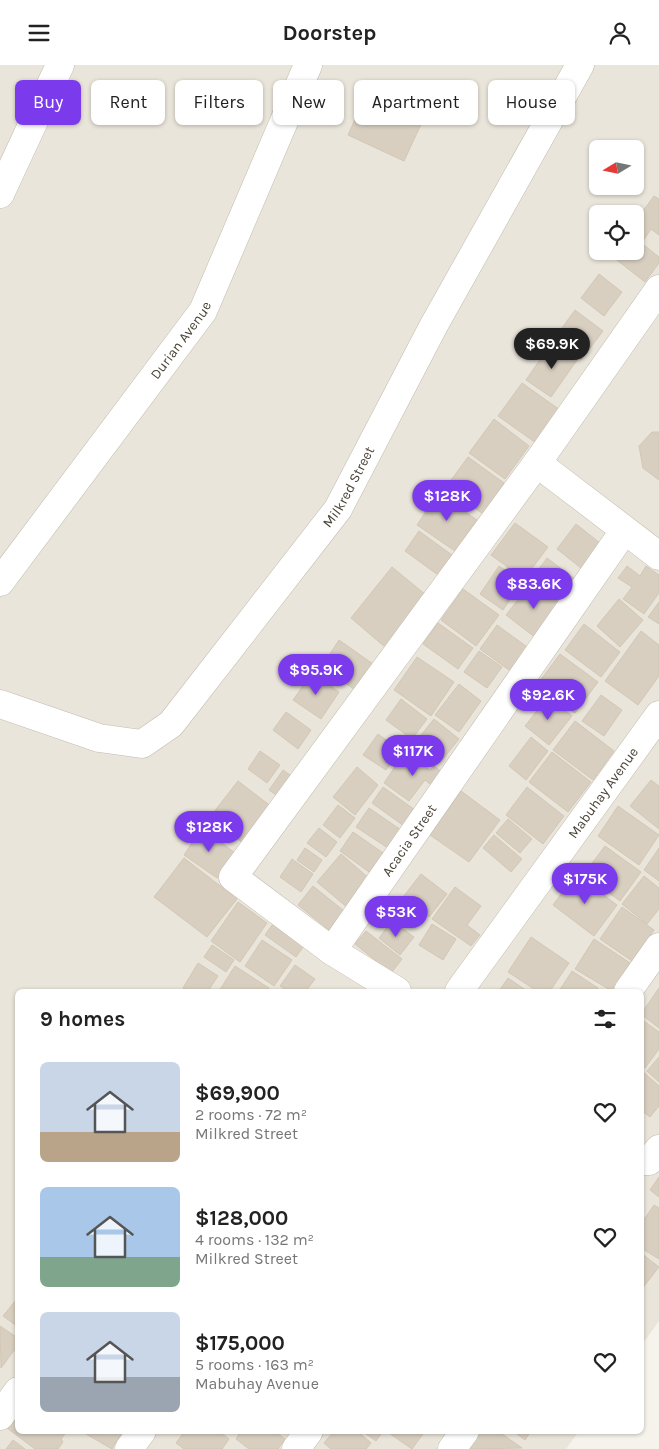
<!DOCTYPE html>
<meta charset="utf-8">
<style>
body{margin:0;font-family:Karla,sans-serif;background:#f2f2f2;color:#222;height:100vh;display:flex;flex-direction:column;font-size:19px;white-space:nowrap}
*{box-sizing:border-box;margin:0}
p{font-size:16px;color:#767676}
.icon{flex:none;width:28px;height:28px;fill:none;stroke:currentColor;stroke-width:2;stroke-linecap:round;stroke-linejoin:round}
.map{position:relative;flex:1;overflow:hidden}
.panel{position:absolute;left:15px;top:924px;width:629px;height:445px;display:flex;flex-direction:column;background:#fff;border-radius:8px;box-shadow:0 1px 4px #0004}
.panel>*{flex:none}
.hud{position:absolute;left:15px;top:15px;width:630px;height:45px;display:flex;gap:10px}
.needle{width:32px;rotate:260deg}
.fabs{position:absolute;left:589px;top:75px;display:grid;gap:10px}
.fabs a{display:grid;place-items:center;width:55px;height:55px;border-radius:8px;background:#fff;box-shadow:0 1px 4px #0004;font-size:25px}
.price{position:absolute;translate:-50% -42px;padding:0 11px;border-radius:18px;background:#7c3aed;color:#fff;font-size:16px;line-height:32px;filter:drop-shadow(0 1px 2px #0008)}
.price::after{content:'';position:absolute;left:50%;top:30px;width:15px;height:11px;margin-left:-8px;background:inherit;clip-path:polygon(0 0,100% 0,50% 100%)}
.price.active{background:#222;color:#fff}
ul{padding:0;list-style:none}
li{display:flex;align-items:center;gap:15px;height:125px;padding:0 25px}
li span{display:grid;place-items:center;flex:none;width:140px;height:100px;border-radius:8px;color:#555}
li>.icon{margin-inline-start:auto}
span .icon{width:60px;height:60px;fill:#fffc;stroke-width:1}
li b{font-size:21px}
h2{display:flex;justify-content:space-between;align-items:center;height:60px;padding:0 25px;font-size:21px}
.pill{padding:0 18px;border-radius:8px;background:#fff;box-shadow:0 1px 4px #0004;font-size:18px;line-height:45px}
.pill.active{background:#7c3aed;color:#fff}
header{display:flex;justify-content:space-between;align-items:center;height:65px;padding:0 25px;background:#fff;font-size:22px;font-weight:700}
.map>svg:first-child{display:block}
.residential{fill:#eae5da;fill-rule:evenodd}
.building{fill:#d8cfc1;stroke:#d3c7b4}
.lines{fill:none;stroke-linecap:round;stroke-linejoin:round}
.minor-casing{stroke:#c2bbae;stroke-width:29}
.minor{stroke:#fff;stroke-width:28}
.labels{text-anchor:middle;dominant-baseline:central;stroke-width:5;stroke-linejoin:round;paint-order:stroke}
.street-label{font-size:14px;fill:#4b4439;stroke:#fff}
</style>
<header><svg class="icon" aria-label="menu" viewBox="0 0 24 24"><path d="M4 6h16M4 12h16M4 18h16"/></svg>Doorstep<svg class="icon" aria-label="person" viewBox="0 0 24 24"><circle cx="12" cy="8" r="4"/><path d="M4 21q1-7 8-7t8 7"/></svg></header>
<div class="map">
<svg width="659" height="1384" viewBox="0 0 659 1384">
<rect width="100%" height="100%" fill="#f6f3ec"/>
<!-- residential -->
<path class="residential" d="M0,0H659V1256L641,1281V926H18V1366H579L566,1384H0ZM598,84H635V121H598ZM598,149H635V186H598Z"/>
<!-- building -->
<g class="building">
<path d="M372,17L428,44L404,96L348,70Z"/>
<path d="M654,131L659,134V170L651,164L643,176L635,170V157Z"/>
<path d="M635,173L659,192V198L645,217L613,192L618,186H635Z"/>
<path d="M599,209L622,227L604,251L581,233Z"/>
<path d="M575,245L603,266L581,295L554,274Z"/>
<path d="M552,277L577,295L551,332L526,315Z"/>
<path d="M522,318L560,345L536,378L498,351Z"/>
<path d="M494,354L529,381L505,414L469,388Z"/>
<path d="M652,367H659V415L643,403L639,381Z"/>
<path d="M468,392L504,418L483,449L446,422Z"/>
<path d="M438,428L477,455L455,486L417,460Z"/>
<path d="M515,458L548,482L524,514L491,490Z"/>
<path d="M576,459L605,482L586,507L557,484Z"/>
<path d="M419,466L452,490L438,510L405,486Z"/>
<path d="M547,493L579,517L565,536L533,512Z"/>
<path d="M499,501L522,517L503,545L480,529Z"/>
<path d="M627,501L640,511L646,501L659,510V528L644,549L623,534L632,522L618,513Z"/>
<path d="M392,502L426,530L385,582L351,553Z"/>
<path d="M532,517L562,540L536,573L506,550Z"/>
<path d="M463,524L499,550L476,581L441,555Z"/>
<path d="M619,534L643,555L620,582L597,561Z"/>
<path d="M659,537V559L648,552Z"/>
<path d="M438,558L473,583L458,604L423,579Z"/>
<path d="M584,559L620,587L601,612L565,585Z"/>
<path d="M497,560L530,584L513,608L480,584Z"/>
<path d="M641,566L659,580V611L638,640L605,616Z"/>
<path d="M339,575L373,599L355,625L322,601Z"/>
<path d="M479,586L502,602L487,623L464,607Z"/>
<path d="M560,589L598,617L575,648L537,620Z"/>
<path d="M417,592L454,617L431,651L394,625Z"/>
<path d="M312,608L339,627L321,654L293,635Z"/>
<path d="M459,619L481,636L459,667L435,650Z"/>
<path d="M601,630L622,645L604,671L582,656Z"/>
<path d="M548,632L572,651L549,680L525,661Z"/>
<path d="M401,634L427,654L412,674L386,655Z"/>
<path d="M286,647L311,665L298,684L273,665Z"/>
<path d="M434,654L459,674L442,695L417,675Z"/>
<path d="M575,656L614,686L593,715L553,685Z"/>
<path d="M378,669L400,685L386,705L363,690Z"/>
<path d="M531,672L548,686L526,715L509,701Z"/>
<path d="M260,686L280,700L267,718L248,704Z"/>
<path d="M405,687L430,705L434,701L447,711L436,724L425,715L409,736L384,718Z"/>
<path d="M552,687L591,717L568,747L529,717Z"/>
<path d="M357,702L378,720L355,750L333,732Z"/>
<path d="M283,705L293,712L279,732L269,725Z"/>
<path d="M651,715L659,721V764L630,741Z"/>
<path d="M238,716L272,742L243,778L210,752Z"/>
<path d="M383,722L415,745L404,761L372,738Z"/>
<path d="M527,722L564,751L543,779L506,750Z"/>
<path d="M461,726L500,755L469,797L430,770Z"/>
<path d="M338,740L355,753L340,773L323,760Z"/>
<path d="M618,741L659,770L639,800L598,771Z"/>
<path d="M369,743L404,767L391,785L356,762Z"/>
<path d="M508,754L532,774L520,788L496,768Z"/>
<path d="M202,763L235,788L217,813L184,790Z"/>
<path d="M319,763L337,777L326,792L307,778Z"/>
<path d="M353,767L386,790L372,809L340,786Z"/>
<path d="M494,770L522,794L511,807L483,783Z"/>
<path d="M605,781L641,807L620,836L584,809Z"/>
<path d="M305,783L322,795L314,807L297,795Z"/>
<path d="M659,783V816L644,805Z"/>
<path d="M341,789L371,815L348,843L317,817Z"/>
<path d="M184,793L237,834L207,872L154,832Z"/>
<path d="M292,794L313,809L301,827L280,812Z"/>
<path d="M421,809L447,829L429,852L403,832Z"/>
<path d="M576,809L617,840L594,871L553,840Z"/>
<path d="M644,811L659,823V844L647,859L622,839Z"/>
<path d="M313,821L344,846L329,865L298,840Z"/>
<path d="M455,822L481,841L467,860L480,870L471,881L432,854Z"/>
<path d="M238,837L267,858L240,897L211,876Z"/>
<path d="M622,842L654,865L632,896L600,874Z"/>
<path d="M275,856L306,878L296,892L265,870Z"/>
<path d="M392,856L414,872L400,890L379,873Z"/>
<path d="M432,859L456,874L443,895L419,880Z"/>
<path d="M366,866L402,894L391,908L355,879Z"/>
<path d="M531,872L569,898L550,926H537L508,907Z"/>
<path d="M594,874L630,898L612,926L575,904Z"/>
<path d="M262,875L292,895L274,921L245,901Z"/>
<path d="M212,880L234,895L226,907L204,892Z"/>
<path d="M198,898L218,911L208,926H188L183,923Z"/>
<path d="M295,900L315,914L306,926H288L280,921Z"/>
<path d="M235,901L269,923L267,926H219Z"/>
<path d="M572,906L598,923L596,926H559Z"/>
<path d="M508,913L527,926H499Z"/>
<path d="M659,923V963L641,949Z"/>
<path d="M641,954L659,967V984L645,1003L641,1000Z"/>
<path d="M659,992V1017L647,1006Z"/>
<path d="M641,1005L659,1021V1041L650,1052L641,1045Z"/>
<path d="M659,1112V1132L650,1125Z"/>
<path d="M654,1140L659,1143V1194L641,1183V1159Z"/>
<path d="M641,1188L659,1202L641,1225Z"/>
<path d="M16,1235L18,1236V1262L3,1251Z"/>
<path d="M0,1261L18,1273V1280L1,1303Z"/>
<path d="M18,1349V1366H67L61,1374L63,1377L58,1384H35L7,1363Z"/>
<path d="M81,1366H123L112,1384Z"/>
<path d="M185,1366H219L229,1374L222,1384H184L176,1378Z"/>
<path d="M241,1366H275L285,1374L278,1384H249L236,1374Z"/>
<path d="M334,1366H357L371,1378L366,1384H331L324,1378Z"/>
<path d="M362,1366H383L376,1376Z"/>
<path d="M386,1366H425L412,1384Z"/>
<path d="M479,1366H498L522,1383L470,1384L467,1382Z"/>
<path d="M513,1366H531L525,1375Z"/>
<path d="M13,1375L25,1384H6Z"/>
</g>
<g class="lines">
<defs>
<g id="minor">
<path d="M0,129L60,0"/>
<path d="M537,398L659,491"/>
<path id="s1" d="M0,517L203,246L308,0"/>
<path id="s2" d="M0,639L99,673L142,679L171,659L338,444L434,260L580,0"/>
<path id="s3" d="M332,886L624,466"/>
<path d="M397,926L332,886L233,812L537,398L659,224"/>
<path id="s4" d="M459,926L659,650"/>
<path d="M628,926L659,882"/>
<path d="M641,1096H649L659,1084"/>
<path d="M0,1351L18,1326"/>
<path d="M129,1384L142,1366"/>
<path d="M296,1384L309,1366"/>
<path d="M452,1384L465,1366"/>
</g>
</defs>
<!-- minor casing -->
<use href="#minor" class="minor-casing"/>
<!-- minor -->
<use href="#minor" class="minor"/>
</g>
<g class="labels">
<!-- street labels -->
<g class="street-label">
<text stroke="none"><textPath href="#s1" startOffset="302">Durian Avenue</textPath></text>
<text stroke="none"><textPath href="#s2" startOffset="480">Milkred Street</textPath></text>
<text stroke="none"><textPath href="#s4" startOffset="245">Mabuhay Avenue</textPath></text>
<text stroke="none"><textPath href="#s3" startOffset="135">Acacia Street</textPath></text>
</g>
</g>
</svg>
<div class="fabs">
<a><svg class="needle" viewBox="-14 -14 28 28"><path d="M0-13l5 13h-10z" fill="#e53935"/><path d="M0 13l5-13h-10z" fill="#767676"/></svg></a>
<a><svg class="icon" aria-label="locate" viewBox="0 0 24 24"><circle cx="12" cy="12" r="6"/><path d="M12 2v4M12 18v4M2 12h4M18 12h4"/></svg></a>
</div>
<b class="price active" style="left:552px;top:305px">$69.9K</b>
<b class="price" style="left:447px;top:457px">$128K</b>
<b class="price" style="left:534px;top:545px">$83.6K</b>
<b class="price" style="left:316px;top:631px">$95.9K</b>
<b class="price" style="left:548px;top:656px">$92.6K</b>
<b class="price" style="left:413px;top:712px">$117K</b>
<b class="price" style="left:209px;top:788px">$128K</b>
<b class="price" style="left:585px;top:840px">$175K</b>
<b class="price" style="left:396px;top:873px">$53K</b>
<div class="hud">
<a class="pill active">Buy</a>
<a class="pill">Rent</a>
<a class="pill">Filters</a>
<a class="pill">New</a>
<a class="pill">Apartment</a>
<a class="pill">House</a>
</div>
<section class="panel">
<h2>9 homes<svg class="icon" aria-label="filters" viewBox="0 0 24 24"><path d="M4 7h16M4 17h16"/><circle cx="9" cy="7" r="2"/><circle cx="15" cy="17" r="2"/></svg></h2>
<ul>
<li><span style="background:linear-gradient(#c9d6e8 70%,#b9a48a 0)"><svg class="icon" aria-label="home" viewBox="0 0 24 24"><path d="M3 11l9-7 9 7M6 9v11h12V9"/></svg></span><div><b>$69,900</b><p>2 rooms · 72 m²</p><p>Milkred Street</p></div><svg class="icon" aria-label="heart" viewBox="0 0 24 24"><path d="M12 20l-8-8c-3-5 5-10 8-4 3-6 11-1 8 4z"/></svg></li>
<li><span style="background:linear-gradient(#a9c7e8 70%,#7fa58c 0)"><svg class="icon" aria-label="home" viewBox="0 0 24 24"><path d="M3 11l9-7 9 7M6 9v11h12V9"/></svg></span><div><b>$128,000</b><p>4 rooms · 132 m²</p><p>Milkred Street</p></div><svg class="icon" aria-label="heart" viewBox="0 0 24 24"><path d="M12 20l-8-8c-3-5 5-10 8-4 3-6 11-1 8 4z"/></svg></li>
<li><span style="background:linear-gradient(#c9d6e8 65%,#9aa5b1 0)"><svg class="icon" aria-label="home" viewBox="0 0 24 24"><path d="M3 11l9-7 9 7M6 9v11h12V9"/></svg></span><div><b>$175,000</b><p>5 rooms · 163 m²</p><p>Mabuhay Avenue</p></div><svg class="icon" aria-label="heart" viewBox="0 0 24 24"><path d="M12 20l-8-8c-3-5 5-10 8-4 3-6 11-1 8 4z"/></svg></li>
</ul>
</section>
</div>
